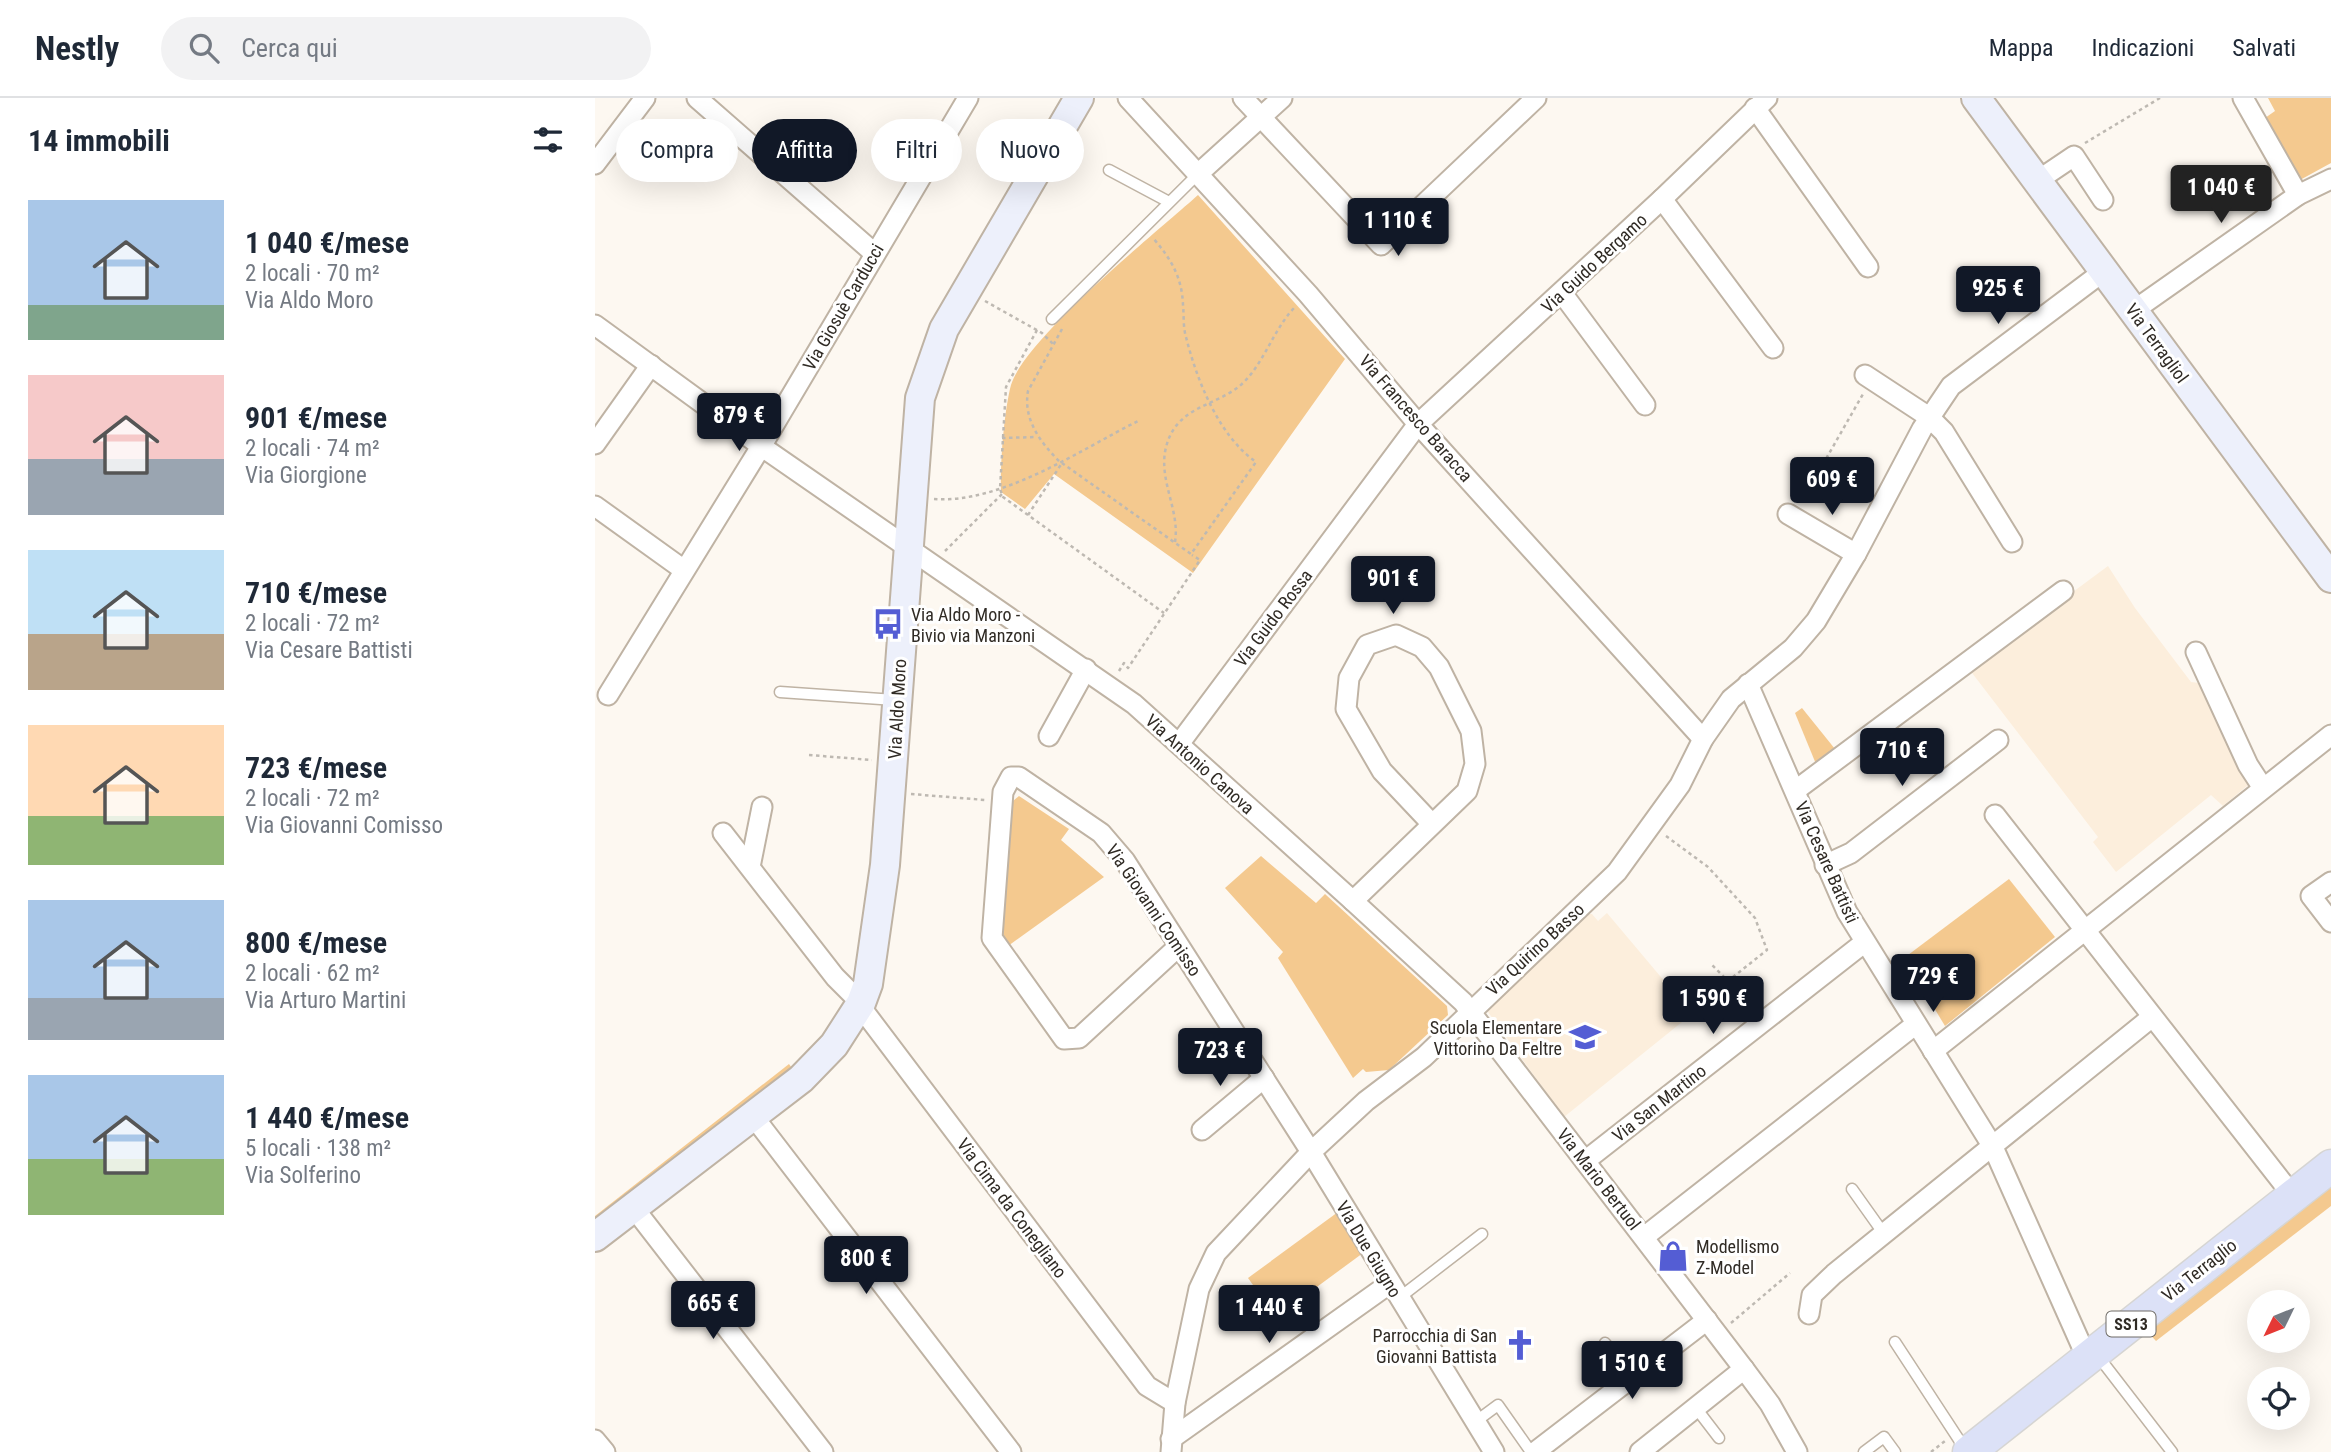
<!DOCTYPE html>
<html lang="it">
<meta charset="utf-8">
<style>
body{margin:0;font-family:"Roboto Condensed",sans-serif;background:#f2f2f3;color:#1f2937;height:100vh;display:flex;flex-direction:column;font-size:26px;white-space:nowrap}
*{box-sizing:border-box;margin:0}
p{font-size:23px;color:#747a83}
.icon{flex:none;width:38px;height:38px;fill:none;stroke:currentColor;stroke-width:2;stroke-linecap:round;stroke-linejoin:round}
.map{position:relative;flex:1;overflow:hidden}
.side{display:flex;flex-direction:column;background:#fff;width:595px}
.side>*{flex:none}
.hud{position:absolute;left:21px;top:21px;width:665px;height:63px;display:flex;gap:14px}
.needle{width:46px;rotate:227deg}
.tools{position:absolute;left:1652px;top:1192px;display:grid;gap:14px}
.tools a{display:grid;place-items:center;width:63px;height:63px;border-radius:50%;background:#fff;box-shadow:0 7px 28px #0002;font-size:35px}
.price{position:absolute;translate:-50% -60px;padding:0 16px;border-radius:7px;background:#111827;color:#fff;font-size:23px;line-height:46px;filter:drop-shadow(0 2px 4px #0008)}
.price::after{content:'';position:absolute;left:50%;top:42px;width:21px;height:16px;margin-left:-10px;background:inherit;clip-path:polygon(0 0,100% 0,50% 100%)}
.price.active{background:#222;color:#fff}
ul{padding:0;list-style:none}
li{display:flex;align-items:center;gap:21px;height:175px;padding:0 28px}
li span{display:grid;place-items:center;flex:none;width:196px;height:140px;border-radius:0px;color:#555}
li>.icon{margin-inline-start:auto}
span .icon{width:84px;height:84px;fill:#fffc;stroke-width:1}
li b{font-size:30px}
h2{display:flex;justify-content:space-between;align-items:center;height:84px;padding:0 28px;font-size:30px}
.tag{padding:0 24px;border-radius:32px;background:#fff;box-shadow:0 7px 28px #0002;font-size:24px;line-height:63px}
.tag.active{background:#111827;color:#fff}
header{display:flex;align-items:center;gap:42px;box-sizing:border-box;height:98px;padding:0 35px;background:#fff;border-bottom:2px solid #e0e1e3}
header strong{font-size:33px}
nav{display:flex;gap:38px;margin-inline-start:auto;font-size:24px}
.search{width:490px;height:63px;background:#f2f2f3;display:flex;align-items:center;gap:18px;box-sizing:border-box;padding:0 24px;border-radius:38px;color:#747a83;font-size:26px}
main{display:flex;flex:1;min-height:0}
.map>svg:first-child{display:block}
.built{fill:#fceedc}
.green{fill:#f4c98f}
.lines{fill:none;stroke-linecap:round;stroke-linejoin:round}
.lane-casing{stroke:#bfb3a4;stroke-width:13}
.street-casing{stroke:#bfb3a4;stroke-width:23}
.secondary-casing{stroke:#bfb3a4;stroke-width:32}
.primary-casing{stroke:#d6d5d3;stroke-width:35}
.path{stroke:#beb9b2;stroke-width:2.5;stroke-dasharray:3.5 3.5;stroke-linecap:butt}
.lane{stroke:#fff;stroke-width:10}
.street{stroke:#fff;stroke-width:19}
.secondary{stroke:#edf0fb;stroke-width:28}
.primary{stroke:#dce1f7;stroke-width:32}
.labels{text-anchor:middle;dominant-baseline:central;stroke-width:6;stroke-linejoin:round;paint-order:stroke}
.shield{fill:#fff;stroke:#6e6b66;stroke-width:2}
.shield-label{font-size:16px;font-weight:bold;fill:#302b25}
.street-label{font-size:18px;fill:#302b25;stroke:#fff}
.poi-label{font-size:18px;fill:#302b25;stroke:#fff;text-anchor:start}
</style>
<header>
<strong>Nestly</strong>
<div class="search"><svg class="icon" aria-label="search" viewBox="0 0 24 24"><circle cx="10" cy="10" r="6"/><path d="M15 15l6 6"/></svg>Cerca qui</div>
<nav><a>Mappa</a><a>Indicazioni</a><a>Salvati</a></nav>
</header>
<main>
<section class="side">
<h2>14 immobili<svg class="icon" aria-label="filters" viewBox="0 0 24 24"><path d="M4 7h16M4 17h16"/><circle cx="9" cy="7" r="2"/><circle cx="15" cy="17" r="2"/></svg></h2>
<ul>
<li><span style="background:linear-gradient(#a9c7e8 75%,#7fa58c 0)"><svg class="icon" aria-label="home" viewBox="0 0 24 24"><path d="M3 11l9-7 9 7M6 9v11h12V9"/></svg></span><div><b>1 040 €/mese</b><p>2 locali · 70 m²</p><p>Via Aldo Moro</p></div></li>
<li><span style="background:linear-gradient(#f6c9c9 60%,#9aa5b1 0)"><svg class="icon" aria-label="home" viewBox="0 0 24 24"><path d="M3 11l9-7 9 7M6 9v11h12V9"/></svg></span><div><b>901 €/mese</b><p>2 locali · 74 m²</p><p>Via Giorgione</p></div></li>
<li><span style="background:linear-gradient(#bfe0f5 60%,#b9a48a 0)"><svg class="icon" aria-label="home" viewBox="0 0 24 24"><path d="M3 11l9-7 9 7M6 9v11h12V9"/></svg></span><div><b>710 €/mese</b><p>2 locali · 72 m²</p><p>Via Cesare Battisti</p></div></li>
<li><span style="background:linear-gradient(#ffd9b3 65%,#8fb573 0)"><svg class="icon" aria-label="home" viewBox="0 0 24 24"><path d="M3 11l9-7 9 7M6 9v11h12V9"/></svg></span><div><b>723 €/mese</b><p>2 locali · 72 m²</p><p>Via Giovanni Comisso</p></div></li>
<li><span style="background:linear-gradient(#a9c7e8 70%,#9aa5b1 0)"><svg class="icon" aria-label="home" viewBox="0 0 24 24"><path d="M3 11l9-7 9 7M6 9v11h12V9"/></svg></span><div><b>800 €/mese</b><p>2 locali · 62 m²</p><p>Via Arturo Martini</p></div></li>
<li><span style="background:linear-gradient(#a9c7e8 60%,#8fb573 0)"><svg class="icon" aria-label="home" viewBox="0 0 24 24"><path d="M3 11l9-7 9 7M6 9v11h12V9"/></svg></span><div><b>1 440 €/mese</b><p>5 locali · 138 m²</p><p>Via Solferino</p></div></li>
</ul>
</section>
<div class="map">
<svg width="1736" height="1354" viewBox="0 0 1736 1354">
<rect width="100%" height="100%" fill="#fdf8f1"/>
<!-- built -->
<g class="built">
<path d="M1513,468L1540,510L1596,584L1612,586L1658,683L1628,708L1616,697L1521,774L1498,744L1503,739L1374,571Z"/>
<path d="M1012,815L1097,916L969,1019L893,914V906L992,816H997L1003,823Z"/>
</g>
<!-- green -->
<g class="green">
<path d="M1673,0H1736V65L1705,82L1670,20L1680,13Z"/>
<path d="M603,97L750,261L598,475L459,376L430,411L406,394C405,366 409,313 416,287C430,240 562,134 603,97Z"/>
<path d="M1207,610L1240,651L1221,666L1200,615Z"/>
<path d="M424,698L474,731L466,742L509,779L413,848L406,834L418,703Z"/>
<path d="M666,758L721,805L730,796L852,908L853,917L794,972L771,974L768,971L758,980L683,860L688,854L630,790Z"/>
<path d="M1414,781L1460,839L1350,928L1309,860Z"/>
<path d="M194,966L199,973L0,1121V1118Z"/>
<path d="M1736,1087V1108L1561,1243L1551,1232Z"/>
<path d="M743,1114L768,1155L681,1219L653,1180Z"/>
</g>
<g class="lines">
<defs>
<g id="lane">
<path d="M514,72L574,104"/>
<path d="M457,221L603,76"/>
<path d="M185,594L300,602"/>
<path d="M1257,1091L1289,1136"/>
<path d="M804,1200L887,1136"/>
<path d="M1300,1244L1370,1351"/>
<path d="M1010,1245L1037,1278"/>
<path d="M1503,1258L1577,1354"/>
<path d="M1101,1310L1124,1340"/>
<path d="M880,1324L903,1307L936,1354"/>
<path d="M1269,1354L1289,1339L1300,1354"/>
</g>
<g id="street">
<path d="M102,0L279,155"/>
<path d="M533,0L713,196L823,326L1108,641"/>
<path d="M648,0L786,147L941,0"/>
<path d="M1648,0L1703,97"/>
<path d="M1160,10L1273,169"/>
<path d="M0,66L50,0"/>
<path d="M603,76L687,0"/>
<path d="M1442,83L1479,58L1508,102"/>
<path d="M1067,101L1178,250"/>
<path d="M967,195L1050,307"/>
<path d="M1538,213L1703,97L1736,81"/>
<path d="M0,227L173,353L539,606L758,803L868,904L1149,1271L1175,1306L1202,1354"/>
<path d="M1270,277L1334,319L1349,334L1417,444"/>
<path d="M0,346L56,267"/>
<path d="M0,408L89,472"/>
<path d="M1193,416L1261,456"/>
<path d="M1601,554L1653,667L1668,690"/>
<path d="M1153,586L1252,814L1398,1049L1492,1260"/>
<path d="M13,597L167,347L373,0"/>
<path d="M454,638L491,571"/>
<path d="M584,646L823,326L1067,101L1172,0"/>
<path d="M1201,692L1468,493"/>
<path d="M1400,717L1698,1098"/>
<path d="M128,735L240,879L266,905L271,916L552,1288L580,1305"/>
<path d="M1230,767L1256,755L1403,642"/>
<path d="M155,769L167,709"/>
<path d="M1736,784L1716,798L1736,824"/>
<path d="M758,803L872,693L880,666L876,633L844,569L827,549L801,537L772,547L754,580L751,611L787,673L837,726"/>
<path d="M584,848L484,940L469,941L397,840L408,694L416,679H424L506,735L530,763L716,1054L899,1354"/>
<path d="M1338,953L1736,637"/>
<path d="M158,1018L416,1354"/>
<path d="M607,1032L669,980"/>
<path d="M990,1063L1270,844"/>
<path d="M38,1109L228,1354"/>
<path d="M1049,1139L1321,926"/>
<path d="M1214,1216L1217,1197L1239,1176L1557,919"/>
<path d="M576,1341L794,1186"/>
<path d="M0,1342L10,1354"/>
<path d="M576,1354L580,1305L604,1191L621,1155L716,1054L771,1003L829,959L1022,774L1085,687L1108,641L1136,601L1198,550L1221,523L1261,456L1327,331L1356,288L1509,173"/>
<path d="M940,1354L1112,1222"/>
<path d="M1045,1354L1149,1271"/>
</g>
<g id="secondary">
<path d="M1381,0L1736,480"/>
<path d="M0,1139L206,981L239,947L266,905L273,886L290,767L325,300L349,231L484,0"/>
</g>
<path id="primary" d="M1374,1354L1736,1068"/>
</defs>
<!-- lane casing -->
<use href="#lane" class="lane-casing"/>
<!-- street casing -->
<use href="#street" class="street-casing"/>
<!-- secondary casing -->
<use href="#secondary" class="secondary-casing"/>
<!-- primary casing -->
<use href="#primary" class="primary-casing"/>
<!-- path -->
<g class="path">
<path d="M1490,45L1565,0"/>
<path d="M390,203L447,235L458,246"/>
<path d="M467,231L433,293C428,321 445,344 464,363L596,456L661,364C624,338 602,283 591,239C588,229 589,217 588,207C587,179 576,161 558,140"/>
<path d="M442,232L411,289L405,391L408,399L569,515"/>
<path d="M407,340L442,339"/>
<path d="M339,401C406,406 485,352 543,323"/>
<path d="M1207,403L1268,296"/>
<path d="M433,417L467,365"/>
<path d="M580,444C585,414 565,385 570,354C579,305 624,310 650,283C671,261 679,230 701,208"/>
<path d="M350,453L407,396"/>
<path d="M524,573L529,565L533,570L605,462L597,457"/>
<path d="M214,657L277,662"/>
<path d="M316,696L390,702"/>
<path d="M1071,738L1113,769L1160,820L1172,852L1133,883L1115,865"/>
<path d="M1136,1225L1195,1175"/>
<path d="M1336,1354L1350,1343"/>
</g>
<!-- lane -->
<use href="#lane" class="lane"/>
<!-- street -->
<use href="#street" class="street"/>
<!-- secondary -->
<use href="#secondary" class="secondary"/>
<!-- primary -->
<use href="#primary" class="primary"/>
</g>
<!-- icons -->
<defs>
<symbol id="bus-bare" viewBox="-9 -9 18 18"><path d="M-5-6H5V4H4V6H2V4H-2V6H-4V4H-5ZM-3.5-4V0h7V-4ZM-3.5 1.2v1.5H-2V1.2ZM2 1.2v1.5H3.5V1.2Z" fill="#545dd4" stroke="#fff" stroke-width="2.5" paint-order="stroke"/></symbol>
<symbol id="school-bare" viewBox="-9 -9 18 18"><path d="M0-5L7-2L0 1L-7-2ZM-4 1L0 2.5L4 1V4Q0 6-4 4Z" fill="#545dd4" stroke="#fff" stroke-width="2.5" paint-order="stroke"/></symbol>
<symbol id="shop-bare" viewBox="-9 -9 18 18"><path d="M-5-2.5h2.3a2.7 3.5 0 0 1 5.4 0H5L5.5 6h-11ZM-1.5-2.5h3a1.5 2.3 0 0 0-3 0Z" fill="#545dd4" stroke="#fff" stroke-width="2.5" paint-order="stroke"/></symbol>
<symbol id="church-bare" viewBox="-9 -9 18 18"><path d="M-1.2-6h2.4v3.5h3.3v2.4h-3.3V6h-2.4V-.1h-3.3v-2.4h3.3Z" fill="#545dd4" stroke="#fff" stroke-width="2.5" paint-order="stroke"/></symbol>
</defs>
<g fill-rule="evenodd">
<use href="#bus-bare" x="271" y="504" width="44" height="44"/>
<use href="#school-bare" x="968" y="917" width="44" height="44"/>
<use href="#shop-bare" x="1056" y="1136" width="44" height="44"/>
<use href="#church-bare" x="903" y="1225" width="44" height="44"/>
</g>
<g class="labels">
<!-- shield labels -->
<rect class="shield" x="1511.5" y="1213.5" width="49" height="25" rx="5"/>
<g class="shield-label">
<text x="1536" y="1226">SS13</text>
</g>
<!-- street labels -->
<g class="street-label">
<text transform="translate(999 165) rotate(-43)">Via Guido Bergamo</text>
<text transform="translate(248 209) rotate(-60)">Via Giosuè Carducci</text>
<text transform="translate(1562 245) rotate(54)">Via Terragliol</text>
<text transform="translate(821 320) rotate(49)">Via Francesco Baracca</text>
<text transform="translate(678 520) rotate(-53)">Via Guido Rossa</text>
<text transform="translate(302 611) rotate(-87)">Via Aldo Moro</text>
<text transform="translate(605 666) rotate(42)">Via Antonio Canova</text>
<text transform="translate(1232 764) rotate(66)">Via Cesare Battisti</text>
<text transform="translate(559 812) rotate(56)">Via Giovanni Comisso</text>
<text transform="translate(940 851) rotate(-43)">Via Quirino Basso</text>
<text transform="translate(1064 1005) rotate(-38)">Via San Martino</text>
<text transform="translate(1004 1081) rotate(52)">Via Mario Bertuol</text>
<text transform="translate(417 1110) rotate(53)">Via Cima da Conegliano</text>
<text transform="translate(774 1151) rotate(59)">Via Due Giugno</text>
<text transform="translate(1604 1172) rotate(-38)">Via Terraglio</text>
</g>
<!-- poi labels -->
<g class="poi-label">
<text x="316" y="516">Via Aldo Moro -<tspan x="316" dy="21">Bivio via Manzoni</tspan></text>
<text x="967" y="929" text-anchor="end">Scuola Elementare<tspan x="967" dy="21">Vittorino Da Feltre</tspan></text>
<text x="1101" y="1148">Modellismo<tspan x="1101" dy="21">Z-Model</tspan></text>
<text x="902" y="1237" text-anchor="end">Parrocchia di San<tspan x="902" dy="21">Giovanni Battista</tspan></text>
</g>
</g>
</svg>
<div class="tools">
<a><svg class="needle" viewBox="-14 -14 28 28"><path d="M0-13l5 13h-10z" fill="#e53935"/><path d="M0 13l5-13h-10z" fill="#747a83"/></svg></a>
<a><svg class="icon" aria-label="locate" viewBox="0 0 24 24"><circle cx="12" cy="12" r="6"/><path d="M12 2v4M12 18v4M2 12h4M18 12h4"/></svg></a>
</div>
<b class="price active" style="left:1626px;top:127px">1 040 €</b>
<b class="price" style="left:803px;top:160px">1 110 €</b>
<b class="price" style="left:1403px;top:228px">925 €</b>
<b class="price" style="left:144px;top:355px">879 €</b>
<b class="price" style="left:1237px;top:419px">609 €</b>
<b class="price" style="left:798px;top:518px">901 €</b>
<b class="price" style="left:1307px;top:690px">710 €</b>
<b class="price" style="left:1338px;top:916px">729 €</b>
<b class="price" style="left:1118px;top:938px">1 590 €</b>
<b class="price" style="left:625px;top:990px">723 €</b>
<b class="price" style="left:271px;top:1198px">800 €</b>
<b class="price" style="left:118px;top:1243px">665 €</b>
<b class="price" style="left:674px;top:1247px">1 440 €</b>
<b class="price" style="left:1037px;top:1303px">1 510 €</b>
<div class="hud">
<a class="tag">Compra</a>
<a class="tag active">Affitta</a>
<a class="tag">Filtri</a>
<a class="tag">Nuovo</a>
</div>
</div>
</main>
